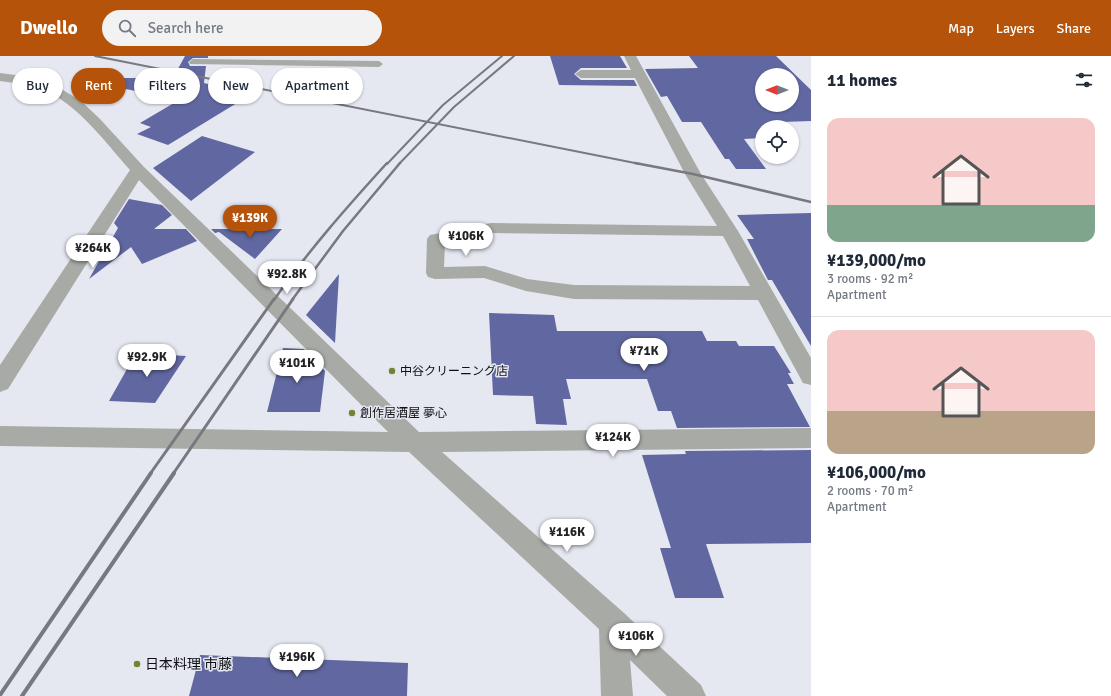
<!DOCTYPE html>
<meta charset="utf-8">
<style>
body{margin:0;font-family:Signika,"Noto Sans JP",sans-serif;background:#f2f2f3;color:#1f2937;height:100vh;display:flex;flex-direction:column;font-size:15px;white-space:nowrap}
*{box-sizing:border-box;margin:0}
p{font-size:13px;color:#747a83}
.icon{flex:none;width:22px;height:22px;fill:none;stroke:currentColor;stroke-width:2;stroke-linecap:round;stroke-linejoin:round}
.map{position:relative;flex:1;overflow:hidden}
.panel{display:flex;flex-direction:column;background:#fff;width:300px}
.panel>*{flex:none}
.banner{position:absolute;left:12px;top:12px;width:380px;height:36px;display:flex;gap:8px}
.needle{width:26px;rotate:270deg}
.tools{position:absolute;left:755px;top:12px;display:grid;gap:8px}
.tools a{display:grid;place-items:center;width:44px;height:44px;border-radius:50%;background:#fff;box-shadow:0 1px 3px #0004;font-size:20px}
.price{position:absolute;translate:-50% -34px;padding:0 9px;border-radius:14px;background:#fff;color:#222;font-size:13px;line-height:26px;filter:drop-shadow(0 1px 2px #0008)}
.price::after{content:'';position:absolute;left:50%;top:24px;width:12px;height:9px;margin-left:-6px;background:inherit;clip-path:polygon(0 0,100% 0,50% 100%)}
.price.active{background:#b45309;color:#fff}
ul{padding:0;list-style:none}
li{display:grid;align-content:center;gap:8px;height:212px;padding:0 16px}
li+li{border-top:1px solid #e0e1e3}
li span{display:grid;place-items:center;height:124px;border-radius:12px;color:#555}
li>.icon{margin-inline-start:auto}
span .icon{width:72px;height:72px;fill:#fffc;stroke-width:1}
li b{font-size:17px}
h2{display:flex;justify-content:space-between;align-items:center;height:48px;padding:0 16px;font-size:17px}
.tag{padding:0 14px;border-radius:18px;background:#fff;box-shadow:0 1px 3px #0004;font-size:14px;line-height:36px}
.tag.active{background:#b45309;color:#fff}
header{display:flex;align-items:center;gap:24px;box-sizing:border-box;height:56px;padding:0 20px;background:#b45309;color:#fff}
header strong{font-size:19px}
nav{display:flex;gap:22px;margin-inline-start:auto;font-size:14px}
.search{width:280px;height:36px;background:#f2f2f3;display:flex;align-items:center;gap:10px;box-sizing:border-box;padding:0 14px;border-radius:22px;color:#747a83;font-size:15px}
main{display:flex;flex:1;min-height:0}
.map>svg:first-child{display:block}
.building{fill:#6168a1;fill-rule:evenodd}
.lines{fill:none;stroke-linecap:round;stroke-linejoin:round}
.lane{fill:#a8aaa5;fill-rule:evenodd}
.street{fill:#a8aaa5;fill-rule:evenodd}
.rail-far3{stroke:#77797f;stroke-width:2}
.rail-far2{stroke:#77797f;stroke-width:2.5}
.rail-far1{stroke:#77797f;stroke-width:3}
.rail{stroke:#77797f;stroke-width:4}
.poi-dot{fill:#728433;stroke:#e5e7f1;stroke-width:1.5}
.labels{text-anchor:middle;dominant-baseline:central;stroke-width:3;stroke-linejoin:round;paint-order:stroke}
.poi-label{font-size:12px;fill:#0f1013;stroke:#e5e7f1;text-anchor:start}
.near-poi-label{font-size:14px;fill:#0f1013;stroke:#e5e7f1;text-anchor:start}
</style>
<header>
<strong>Dwello</strong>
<div class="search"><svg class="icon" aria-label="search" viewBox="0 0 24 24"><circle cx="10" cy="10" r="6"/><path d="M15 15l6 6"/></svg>Search here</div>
<nav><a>Map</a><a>Layers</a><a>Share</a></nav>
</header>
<main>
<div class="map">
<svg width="811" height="640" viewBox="0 0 811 640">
<rect width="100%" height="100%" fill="#e5e7f1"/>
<!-- building -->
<g class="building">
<path d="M185,0H208V2H193L188,6L190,10H206L204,27L250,39L168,89L137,78L151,71L140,67L179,44L121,32L123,22H173Z"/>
<path d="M550,0H620L627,12H581L574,18L581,24H634L637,30L559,29Z"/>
<path d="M689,0H776L811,34V65L782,66L786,71H762V82L744,83L766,113H736L729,103H725L701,66H682L667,40L661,41L645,13L698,12ZM762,19H792V49H762Z"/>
<path d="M202,80L255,96L191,145L153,112Z"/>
<path d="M129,143L162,149L172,159L154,173H186L197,185L142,208L131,191L89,223L118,172L114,167Z"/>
<path d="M811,157V290L772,224H768L747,183H754L737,159Z"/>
<path d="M211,173H282L255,203L219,176L215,177Z"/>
<path d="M339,218L335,287L306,259Z"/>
<path d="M489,257L554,259L557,275H702L707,285H736L739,290H774L791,317H788L794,328H787L810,371L677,372L671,355H658L647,323H566L571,343H563L567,369L536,368L533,340L493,339Z"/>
<path d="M283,292L304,293L325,315L320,356H267Z"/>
<path d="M136,297L186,300L155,347L109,345Z"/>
<path d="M811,394V487L706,488L724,542H675L660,492H671L642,399L686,398L685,395Z"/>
<path d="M200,599L408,607L407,640H189Z"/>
</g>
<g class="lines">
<!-- lane -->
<path class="lane" d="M193,3L379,5L383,8L379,11L190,8L189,6Z"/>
<!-- street -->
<g class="street">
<path d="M624,0H636L701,118L738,175L811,302V329L803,327L758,244L574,243L526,235L484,222L435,223L428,221L426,217L427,183L430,179L491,167L717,170L685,118L635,22H581L575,18L581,14H631ZM491,177L723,180L750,230L574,229L527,223L485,210L444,211L445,187Z"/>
<path d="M0,17L30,21L53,28L81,45L100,63L144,111L419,376L811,372V392L442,396L624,557L701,629L706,640H667L630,604L633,640H601L599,573L409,396L0,390V370L388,376L139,124L8,333L0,336V309L130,114C104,85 79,49 42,33C29,28 14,27 0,25Z"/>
</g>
<!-- rail-far3 -->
<g class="rail-far3">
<path d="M95,0L640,108"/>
<path d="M387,108L443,49L502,0"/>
<path d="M399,108L454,51L514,0"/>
</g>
<!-- rail-far2 -->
<g class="rail-far2">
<path d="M635,107L693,118L811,146"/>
<path d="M274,244C308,195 347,151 387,107"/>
<path d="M292,244L343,175L400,107"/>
</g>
<!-- rail-far1 -->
<g class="rail-far1">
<path d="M150,418L274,243"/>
<path d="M173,418L293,243"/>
</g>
<!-- rail -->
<g class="rail">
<path d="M0,639L151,417"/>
<path d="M22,640L174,417"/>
</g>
</g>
<!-- markers -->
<g class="poi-dot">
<circle cx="392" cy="315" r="4"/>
<circle cx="352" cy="357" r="4"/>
<circle cx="137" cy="608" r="4"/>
</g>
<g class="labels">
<!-- poi labels -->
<g class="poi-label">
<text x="400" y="315">中谷クリーニング店</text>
<text x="360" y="357">創作居酒屋 夢心</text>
</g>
<!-- near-poi labels -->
<g class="near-poi-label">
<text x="145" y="608">日本料理 市藤</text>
</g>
</g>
</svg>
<div class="tools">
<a><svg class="needle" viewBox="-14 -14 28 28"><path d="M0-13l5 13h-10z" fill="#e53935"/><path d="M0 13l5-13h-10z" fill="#747a83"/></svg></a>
<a><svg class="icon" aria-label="locate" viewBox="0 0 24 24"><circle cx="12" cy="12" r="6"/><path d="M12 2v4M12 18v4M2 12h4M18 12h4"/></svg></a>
</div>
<b class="price active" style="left:250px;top:183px">¥139K</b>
<b class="price" style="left:466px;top:201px">¥106K</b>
<b class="price" style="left:93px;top:213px">¥264K</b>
<b class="price" style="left:287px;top:239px">¥92.8K</b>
<b class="price" style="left:644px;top:316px">¥71K</b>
<b class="price" style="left:147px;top:322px">¥92.9K</b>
<b class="price" style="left:297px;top:328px">¥101K</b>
<b class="price" style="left:613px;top:402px">¥124K</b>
<b class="price" style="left:567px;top:497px">¥116K</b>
<b class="price" style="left:636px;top:601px">¥106K</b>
<b class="price" style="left:297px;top:622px">¥196K</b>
<div class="banner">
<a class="tag">Buy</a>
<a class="tag active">Rent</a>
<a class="tag">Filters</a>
<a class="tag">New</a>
<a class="tag">Apartment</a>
</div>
</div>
<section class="panel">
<h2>11 homes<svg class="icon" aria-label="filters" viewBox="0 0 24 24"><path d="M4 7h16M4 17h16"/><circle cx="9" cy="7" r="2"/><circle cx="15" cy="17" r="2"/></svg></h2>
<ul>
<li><span style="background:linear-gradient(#f6c9c9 70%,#7fa58c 0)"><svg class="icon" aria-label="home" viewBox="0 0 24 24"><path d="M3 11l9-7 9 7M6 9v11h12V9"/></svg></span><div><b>¥139,000/mo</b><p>3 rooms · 92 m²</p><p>Apartment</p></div></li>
<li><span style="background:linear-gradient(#f6c9c9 65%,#b9a48a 0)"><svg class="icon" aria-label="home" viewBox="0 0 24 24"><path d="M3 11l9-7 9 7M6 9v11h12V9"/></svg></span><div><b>¥106,000/mo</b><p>2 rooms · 70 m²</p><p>Apartment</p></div></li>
</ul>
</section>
</main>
